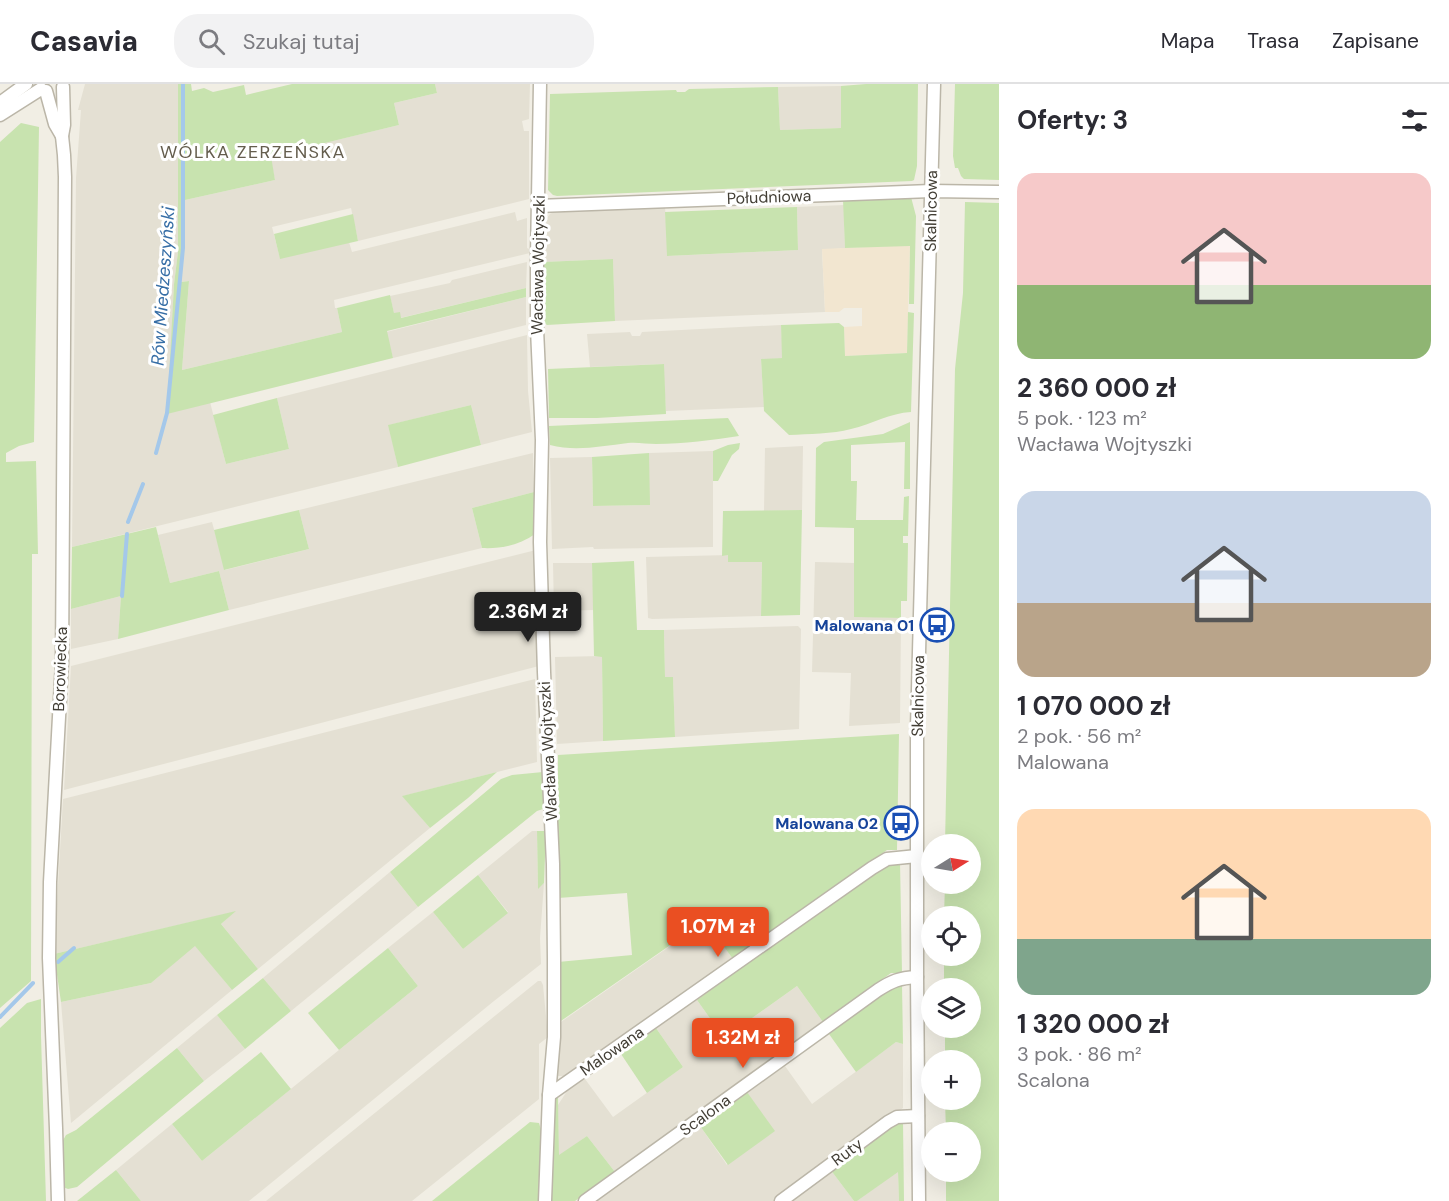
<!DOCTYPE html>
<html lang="pl">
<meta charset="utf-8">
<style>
body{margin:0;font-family:"DM Sans",sans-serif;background:#f2f2f3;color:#2b2b33;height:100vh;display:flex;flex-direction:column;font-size:22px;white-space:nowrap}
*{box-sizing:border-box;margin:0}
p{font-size:20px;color:#7c7c81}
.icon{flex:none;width:33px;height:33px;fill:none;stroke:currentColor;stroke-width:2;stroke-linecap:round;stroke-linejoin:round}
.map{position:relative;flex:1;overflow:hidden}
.sheet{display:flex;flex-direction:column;background:#fff;width:450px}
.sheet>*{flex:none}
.needle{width:39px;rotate:79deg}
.tools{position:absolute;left:921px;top:750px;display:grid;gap:12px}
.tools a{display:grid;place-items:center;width:60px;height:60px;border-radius:50%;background:#fff;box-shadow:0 6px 24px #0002;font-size:30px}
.price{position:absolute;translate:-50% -51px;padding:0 14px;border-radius:6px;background:#ea4f22;color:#fff;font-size:20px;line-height:39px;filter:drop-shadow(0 2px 3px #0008)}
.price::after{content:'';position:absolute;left:50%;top:36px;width:18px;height:14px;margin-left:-9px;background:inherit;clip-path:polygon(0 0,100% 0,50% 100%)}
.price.selected{background:#222;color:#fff}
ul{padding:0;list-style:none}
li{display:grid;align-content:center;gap:12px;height:318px;padding:0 18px}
li span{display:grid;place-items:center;height:186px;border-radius:18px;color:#555}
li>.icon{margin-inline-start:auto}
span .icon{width:108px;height:108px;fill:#fffc;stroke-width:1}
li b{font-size:26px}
h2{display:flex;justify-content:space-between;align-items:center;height:72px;padding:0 18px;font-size:26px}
header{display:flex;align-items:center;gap:36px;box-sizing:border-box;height:84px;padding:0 30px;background:#fff;border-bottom:2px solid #e1e1e2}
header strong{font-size:28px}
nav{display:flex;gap:33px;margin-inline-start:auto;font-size:21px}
.search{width:420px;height:54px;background:#f2f2f3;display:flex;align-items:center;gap:15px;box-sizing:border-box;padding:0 21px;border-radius:24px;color:#7c7c81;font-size:22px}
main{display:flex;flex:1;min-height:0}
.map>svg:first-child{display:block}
.residential{fill:#e4e0d3}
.commercial{fill:#f2e6d0}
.green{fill:#c8e3af}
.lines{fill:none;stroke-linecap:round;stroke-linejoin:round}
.stream{stroke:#a4c8ea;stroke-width:4}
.minor-casing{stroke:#bbb6a8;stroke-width:15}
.minor{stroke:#fff;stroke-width:12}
.labels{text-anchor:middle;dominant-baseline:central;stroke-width:6;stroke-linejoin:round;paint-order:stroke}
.street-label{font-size:16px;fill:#423e35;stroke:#fff}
.transit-label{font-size:16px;font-weight:bold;fill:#164399;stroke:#fff;text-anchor:end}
.neighbourhood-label{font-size:18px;letter-spacing:1.5px;fill:#645d4d;stroke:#fff}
.water-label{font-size:18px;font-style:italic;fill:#366ea6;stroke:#fff}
</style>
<header>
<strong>Casavia</strong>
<div class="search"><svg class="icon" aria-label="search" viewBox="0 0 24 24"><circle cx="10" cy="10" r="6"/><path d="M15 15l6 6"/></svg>Szukaj tutaj</div>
<nav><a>Mapa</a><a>Trasa</a><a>Zapisane</a></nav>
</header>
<main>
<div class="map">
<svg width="999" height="1117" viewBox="0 0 999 1117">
<rect width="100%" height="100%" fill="#f1eee4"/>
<!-- residential -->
<g class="residential">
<path d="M85,0H178V168L174,200L168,329L210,318L226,380L289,365L277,314L527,251L528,307L532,348L481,361L471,321L389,341L398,383L72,463L76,94L81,26H78Z"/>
<path d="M435,0H530L529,35L522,37L524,47H529V115L358,157L351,124L272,143L280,174L349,158L352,168L515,128L517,137L527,134V164L529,165L530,169L334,216L335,224H337L342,248L182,286L189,197L181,198L185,116L275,96L270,72L399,41L394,19L437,9Z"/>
<path d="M841,2L842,44L780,46L778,3Z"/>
<path d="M844,121L845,164L822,166L825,228L615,237L613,175L543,178L544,141L546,135L550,130L557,126L665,122L668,172L798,166L797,123Z"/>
<path d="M527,178L526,204L400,234L394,229L390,212L450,199L452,196Z"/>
<path d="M526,213V241L393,274L386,248Z"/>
<path d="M781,241L783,274L761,276L764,323L666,327L663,280L590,283L587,250L630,248L632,252H640L642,248Z"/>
<path d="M803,362L802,426L764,427L765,364Z"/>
<path d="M713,367V463L594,465L593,463L552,465L550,374L592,373L593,422L649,421V369Z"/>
<path d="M533,369L534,408L472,424L482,464L229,526L219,487L170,499L158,451L212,438L225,486L309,465L299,426Z"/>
<path d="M536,466L539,582L64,706L71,582Z"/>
<path d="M729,471V478H762L761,532L652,535L648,534L646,473Z"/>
<path d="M815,478L855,479L854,532L901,534L900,639L849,642L851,589L812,588Z"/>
<path d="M553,479H592L594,526L554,527Z"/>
<path d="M121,512L118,555L71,565V525Z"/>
<path d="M798,542L801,545L799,645L675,653L673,594L665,593L664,546Z"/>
<path d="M602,572L603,657L557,660L555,573Z"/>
<path d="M535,595L537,678L403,712L430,744L258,885L221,840L234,828L54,870L63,715Z"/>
<path d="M532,747H537L538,804L544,799L540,854L541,880L494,917L249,1117H141L116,1086L172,1040L202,1077L418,902L388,864L433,828L463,865L508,828L478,791Z"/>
<path d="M390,788L418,823L291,927L263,894Z"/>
<path d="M706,837L733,875L565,992H558V940Z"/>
<path d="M195,861L232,906L71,1039L61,918L151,899Z"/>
<path d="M538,897H541L543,901L548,953L539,960V1015L412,1117H266Z"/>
<path d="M797,902L823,938L615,1088L587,1052L559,1072L558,1021L567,1007L585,995L613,1033L683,983L656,944L697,916L724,954Z"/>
<path d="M217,931L245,965L204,997L177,964Z"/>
<path d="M896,958L903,960V1024L776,1117H596L700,1042L727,1081L747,1008L785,982L812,1020Z"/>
<path d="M830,1085L854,1117H787Z"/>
<path d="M898,1087L899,1117H857Z"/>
</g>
<!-- commercial -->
<path class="commercial" d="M910,161L907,269L845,272L844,243L862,242V224H844L839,228H825L822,165Z"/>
<!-- green -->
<g class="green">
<path d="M178,0H191L192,7L204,4L213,8L244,1L246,11L292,0H435L437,9L394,19L399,41L271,72L275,96L185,116L181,198L189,197L182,286L342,248L337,224L390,211L394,229L400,228L401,234L526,204V213L387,247L393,274L167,330L174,200L178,168Z"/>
<path d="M866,0H918L917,82L914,96L912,97L557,112L553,111L548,106L550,10L676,6L677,8H685L689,5L778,3L780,46L841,44V2Z"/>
<path d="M955,0H999V96L964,95L961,92L958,84H955L953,72Z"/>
<path d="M21,39L39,43L34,358L19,362L6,369V378L36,377L38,470H32L31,897L0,924V58Z"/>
<path d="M911,113L916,132L914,220H909L910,162L845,164L843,116Z"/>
<path d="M965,118L999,119V1117H946V1088H970V1048H946L945,1016H970V976H945V944H970V904H944V872H970V832H944L945,800H970V760H945L955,285L963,209Z"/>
<path d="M797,123L798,166L667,172L665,128Z"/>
<path d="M353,130L358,157L280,175L274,150Z"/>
<path d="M613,175L615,237L547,241L543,238V178Z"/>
<path d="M908,228L914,229L911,328C890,329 872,340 851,345C832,350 809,350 789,351L764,327L761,275L782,274L781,241L839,239L844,243L845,272L907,269Z"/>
<path d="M664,280L666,330L597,334H549L548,285Z"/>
<path d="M277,314L289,365L226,380L213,331Z"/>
<path d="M471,321L481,361L398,383L388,341Z"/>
<path d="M728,334L739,352C712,356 684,360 656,360C647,360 637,358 628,359C602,362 576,368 550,361L549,342Z"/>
<path d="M910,338V405H904L905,358L851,361V397H857L856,436H903L904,413L909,412L908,452H903V459H908L907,517H901V534L854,533V444L815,443L816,364L824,358L883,350Z"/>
<path d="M740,359L739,365L732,371L718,397H713V367L728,361Z"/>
<path d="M649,369L650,421L593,422L592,373Z"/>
<path d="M534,408L535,450C520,461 500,465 482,464L472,424Z"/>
<path d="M299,426L309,465L224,486L214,446Z"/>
<path d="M802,426L800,531L761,532L762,478H728V471L722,472L723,427Z"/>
<path d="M156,443L170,499L219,487L229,526L118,555L121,512L71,525L72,463Z"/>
<path d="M634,477L637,546H664L665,593H673L675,653L603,657L602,573L594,572L592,479Z"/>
<path d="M899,650L897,766H887L733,875L705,837L558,939V878L632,871L627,809L558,814V671Z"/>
<path d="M497,688L468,714L430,744L402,712Z"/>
<path d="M543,688L546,724L537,727L418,823L390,788L501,695L512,691Z"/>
<path d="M537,747H546L544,799L538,805Z"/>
<path d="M900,776L902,889H891L823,938L797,902L724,954L697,916L874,787L888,779Z"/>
<path d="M478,791L508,829L463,865L433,828Z"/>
<path d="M236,827L221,840L258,885L232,906L195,862L151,899L61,918L54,870Z"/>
<path d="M388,864L418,902L339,966L308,929Z"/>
<path d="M263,894L291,927L245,965L217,931Z"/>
<path d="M902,900L903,960L896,958L856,988L829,950L879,910Z"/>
<path d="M41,915V952L46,1117H0V944L27,919Z"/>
<path d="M656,944L683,983L647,1009L621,970Z"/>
<path d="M177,964L204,997L77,1103L68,1105L63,1103L60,1062L66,1051L76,1046Z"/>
<path d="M261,968L291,1005L202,1077L172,1040Z"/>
<path d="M747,1008L775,1047L728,1081L700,1042Z"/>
<path d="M558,1012L559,1071L587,1052L615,1088L575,1117H550L554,1015Z"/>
<path d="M898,1037H903L904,1117H899L898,1088L857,1117H854L830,1085Z"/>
<path d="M530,1038L539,1039L542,1049L541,1117H432Z"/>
<path d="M116,1086L141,1117H77Z"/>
</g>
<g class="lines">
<!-- stream -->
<g class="stream">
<path d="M156,369L167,329L183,164V0"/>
<path d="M128,438L143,400"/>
<path d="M122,512L127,450"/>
<path d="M58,878L74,864"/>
<path d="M0,933L33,899"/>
</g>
<defs>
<g id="minor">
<path d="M540,0L537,172V245L542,356L540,458L544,588L553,780L554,875V953L549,1011L545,1117"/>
<path d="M46,7L55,40L62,52"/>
<path d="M0,19L26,0"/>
<path d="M0,31L41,5"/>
<path d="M538,122L931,107L999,108"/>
<path d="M549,1011L872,784L887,775L917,772"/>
<path d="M58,1117L56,1044L49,874L50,798L62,578L65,93L64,71L62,52L64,41L63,3"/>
<path d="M585,1117L878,906C892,897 899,894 917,893"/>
<path d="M781,1117L888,1038L897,1033L918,1032"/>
<path d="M919,1117L917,893V644L934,0"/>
</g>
</defs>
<!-- minor casing -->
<use href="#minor" class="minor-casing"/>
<!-- minor -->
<use href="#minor" class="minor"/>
</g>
<!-- icons -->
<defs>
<symbol id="bus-ring" viewBox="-11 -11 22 22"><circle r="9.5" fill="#fff" stroke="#1a4fb4" stroke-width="1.5"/><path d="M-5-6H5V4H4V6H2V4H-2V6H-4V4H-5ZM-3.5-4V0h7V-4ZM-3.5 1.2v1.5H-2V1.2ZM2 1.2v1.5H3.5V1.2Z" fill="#1a4fb4"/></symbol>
</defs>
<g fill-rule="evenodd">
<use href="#bus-ring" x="918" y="522" width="38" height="38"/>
<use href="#bus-ring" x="882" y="720" width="38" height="38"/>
</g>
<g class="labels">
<!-- street labels -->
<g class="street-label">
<text transform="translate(769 113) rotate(-2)">Południowa</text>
<text transform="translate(931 127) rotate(-89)">Skalnicowa</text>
<text transform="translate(538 181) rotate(-89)">Wacława Wojtyszki</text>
<text transform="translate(60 585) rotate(-88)">Borowiecka</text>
<text transform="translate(918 612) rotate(-89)">Skalnicowa</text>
<text transform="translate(548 667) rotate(-93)">Wacława Wojtyszki</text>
<text transform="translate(612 967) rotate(-35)">Malowana</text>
<text transform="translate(705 1031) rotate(-36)">Scalona</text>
<text transform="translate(847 1068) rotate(-37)">Ruty</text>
</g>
<!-- transit labels -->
<g class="transit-label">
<text x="914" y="541">Malowana 01</text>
<text x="878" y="739">Malowana 02</text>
</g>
<!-- neighbourhood labels -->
<g class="neighbourhood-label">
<text x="253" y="68">WÓLKA ZERZEŃSKA</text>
</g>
<!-- water labels -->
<g class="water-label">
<text transform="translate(163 202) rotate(-86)">Rów Miedzeszyński</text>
</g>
</g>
</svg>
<div class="tools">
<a><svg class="needle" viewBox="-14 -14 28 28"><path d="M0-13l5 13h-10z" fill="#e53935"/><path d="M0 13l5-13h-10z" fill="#7c7c81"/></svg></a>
<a><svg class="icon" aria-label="locate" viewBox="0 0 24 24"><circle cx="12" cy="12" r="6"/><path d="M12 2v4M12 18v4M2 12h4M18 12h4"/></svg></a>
<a><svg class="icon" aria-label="layers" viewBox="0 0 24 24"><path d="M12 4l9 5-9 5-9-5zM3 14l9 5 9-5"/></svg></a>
<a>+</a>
<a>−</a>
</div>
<b class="price selected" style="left:528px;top:559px">2.36M zł</b>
<b class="price" style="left:718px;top:874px">1.07M zł</b>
<b class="price" style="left:743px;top:985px">1.32M zł</b>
</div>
<section class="sheet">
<h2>Oferty: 3<svg class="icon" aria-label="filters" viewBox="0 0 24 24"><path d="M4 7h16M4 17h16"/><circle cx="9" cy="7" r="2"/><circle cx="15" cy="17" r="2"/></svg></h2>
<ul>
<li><span style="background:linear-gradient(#f6c9c9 60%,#8fb573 0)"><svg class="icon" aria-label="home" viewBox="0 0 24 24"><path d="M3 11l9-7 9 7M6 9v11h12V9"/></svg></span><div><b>2 360 000 zł</b><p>5 pok. · 123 m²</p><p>Wacława Wojtyszki</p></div></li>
<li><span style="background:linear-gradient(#c9d6e8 60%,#b9a48a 0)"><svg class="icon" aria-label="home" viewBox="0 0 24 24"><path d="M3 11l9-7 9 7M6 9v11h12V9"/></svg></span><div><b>1 070 000 zł</b><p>2 pok. · 56 m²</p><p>Malowana</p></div></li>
<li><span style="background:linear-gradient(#ffd9b3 70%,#7fa58c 0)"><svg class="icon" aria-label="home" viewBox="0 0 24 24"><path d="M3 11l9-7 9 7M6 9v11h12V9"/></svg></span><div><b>1 320 000 zł</b><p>3 pok. · 86 m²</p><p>Scalona</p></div></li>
</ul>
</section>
</main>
